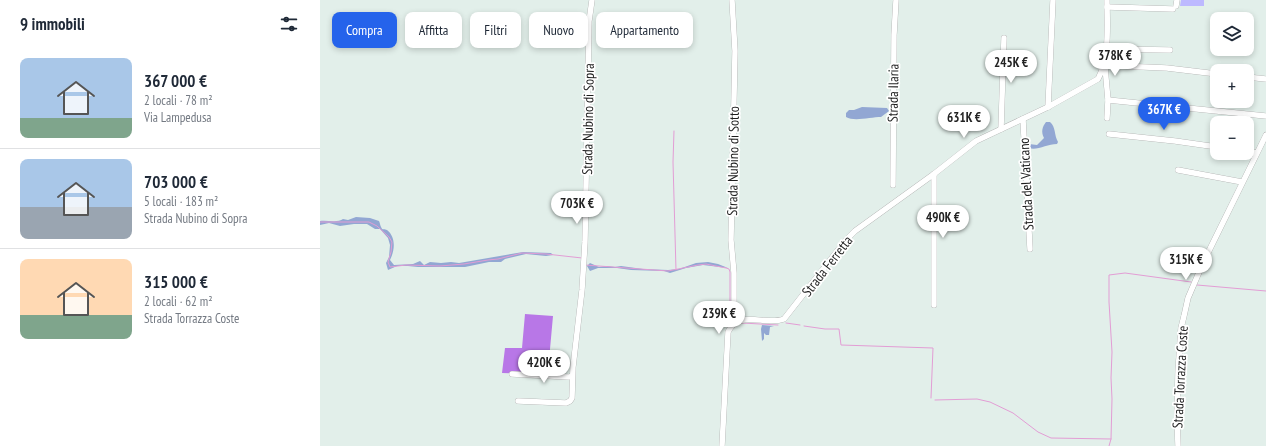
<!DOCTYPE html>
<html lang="it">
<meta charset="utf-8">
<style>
body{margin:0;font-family:"PT Sans Narrow",sans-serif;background:#f6f6f7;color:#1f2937;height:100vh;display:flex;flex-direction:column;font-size:15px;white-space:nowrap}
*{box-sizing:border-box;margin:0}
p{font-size:13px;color:#747a83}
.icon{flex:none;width:22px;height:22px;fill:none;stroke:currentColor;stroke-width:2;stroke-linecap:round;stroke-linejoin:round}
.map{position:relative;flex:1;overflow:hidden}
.panel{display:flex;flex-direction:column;background:#fff;width:320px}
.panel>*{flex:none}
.hud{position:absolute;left:12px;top:12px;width:380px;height:36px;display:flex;gap:8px}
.tools{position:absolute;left:890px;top:12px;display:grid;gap:8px}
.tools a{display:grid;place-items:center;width:44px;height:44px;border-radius:8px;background:#fff;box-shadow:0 2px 6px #0003;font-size:20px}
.price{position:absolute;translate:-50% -34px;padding:0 9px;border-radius:14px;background:#fff;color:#222;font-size:13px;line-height:26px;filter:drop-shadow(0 1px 2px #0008)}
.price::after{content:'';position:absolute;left:50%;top:24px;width:12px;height:9px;margin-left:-6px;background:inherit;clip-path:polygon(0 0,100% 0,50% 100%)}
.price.active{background:#2563eb;color:#fff}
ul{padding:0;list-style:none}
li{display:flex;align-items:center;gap:12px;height:100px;padding:0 20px}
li+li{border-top:1px solid #e0e1e3}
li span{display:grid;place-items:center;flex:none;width:112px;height:80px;border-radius:8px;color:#555}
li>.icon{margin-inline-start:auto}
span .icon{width:48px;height:48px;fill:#fffc;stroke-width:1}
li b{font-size:17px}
h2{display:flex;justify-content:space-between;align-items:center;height:48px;padding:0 20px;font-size:17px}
.pill{padding:0 14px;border-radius:8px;background:#fff;box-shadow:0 2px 6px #0003;font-size:14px;line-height:36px}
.pill.active{background:#2563eb;color:#fff}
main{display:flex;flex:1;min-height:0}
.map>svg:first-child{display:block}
.forest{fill:#92a7d3}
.park{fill:#bdb9ff}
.pitch{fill:#b877e7}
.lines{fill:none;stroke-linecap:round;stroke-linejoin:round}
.stream{stroke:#e29dd5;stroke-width:1}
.minor-casing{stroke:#a1a1a1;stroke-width:6}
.minor{stroke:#fff;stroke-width:5.5}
.labels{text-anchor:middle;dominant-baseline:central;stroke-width:3.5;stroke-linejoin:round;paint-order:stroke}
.street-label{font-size:14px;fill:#1d1d1d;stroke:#fff}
</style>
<main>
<section class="panel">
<h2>9 immobili<svg class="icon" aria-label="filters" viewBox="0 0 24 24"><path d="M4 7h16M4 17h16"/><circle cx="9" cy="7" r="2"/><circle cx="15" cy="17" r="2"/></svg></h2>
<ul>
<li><span style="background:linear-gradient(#a9c7e8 75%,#7fa58c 0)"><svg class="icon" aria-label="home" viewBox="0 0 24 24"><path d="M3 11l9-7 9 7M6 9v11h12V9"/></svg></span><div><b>367 000 €</b><p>2 locali · 78 m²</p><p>Via Lampedusa</p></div></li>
<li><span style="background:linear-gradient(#a9c7e8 60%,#9aa5b1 0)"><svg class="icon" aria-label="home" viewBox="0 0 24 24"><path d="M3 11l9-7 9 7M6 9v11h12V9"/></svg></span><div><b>703 000 €</b><p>5 locali · 183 m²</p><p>Strada Nubino di Sopra</p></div></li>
<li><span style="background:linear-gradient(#ffd9b3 70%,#7fa58c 0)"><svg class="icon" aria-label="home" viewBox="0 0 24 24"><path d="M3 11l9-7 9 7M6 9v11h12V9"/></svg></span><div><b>315 000 €</b><p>2 locali · 62 m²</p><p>Strada Torrazza Coste</p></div></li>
</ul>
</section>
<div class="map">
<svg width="946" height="446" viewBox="0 0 946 446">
<rect width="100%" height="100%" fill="#e2efea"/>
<!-- forest -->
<g class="forest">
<path d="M542,107L567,108L569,111L561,117C551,117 534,122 526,117V113L529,110H534Z"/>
<path d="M726,122H730C736,127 734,135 738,142L737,144C726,144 716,152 706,147L709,144L717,145L724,138C721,132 722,127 726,122Z"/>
<path d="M36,217L50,218L59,221C60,223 60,225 61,227C63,231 63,228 67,230C76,237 75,250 70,260L74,265L93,264L100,261L104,265L110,262L121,263L131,262L139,263L203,252L231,253L233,255L226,256L206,254L185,259L181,262H169L145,267H98L88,266H77L68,270L66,263L69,257L70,245L68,238L60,229H55L47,224H34L20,226L9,223L0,225V221C7,220 18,223 23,219L28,220Z"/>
<path d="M388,262L398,264L408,268L383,265L366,268L350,273L344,271L311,270L297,268H278L270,271L267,266L270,263L279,267L287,266L295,267L301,266L323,269L348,270L359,269L376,263Z"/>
<path d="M442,325L454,326L450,327L449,335H446L444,333V339L442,341L441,329Z"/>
</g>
<!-- park -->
<path class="park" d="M861,0H884V6H860Z"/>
<!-- pitch -->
<path class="pitch" d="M205,314L233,316L229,360H230L229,375L182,373L185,348H202Z"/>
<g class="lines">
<!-- stream -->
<g class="stream">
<path d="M354,131L353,162L356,270"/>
<path d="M0,222H49L57,226L69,237L72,242L71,252L68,262L70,267L86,265L120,266L144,264L168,260L178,259L202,253L226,254L262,258"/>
<path d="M265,265L348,271L378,265L386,264L406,268L409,269L410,272V315L412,322"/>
<path d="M877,285L946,291"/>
<path d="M422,323L458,325"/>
<path d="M466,323L480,325"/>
<path d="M484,326L505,329H519L521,345L613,348L611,398"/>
<path d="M615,400L657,399L670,402L693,413L718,432L731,438L791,439"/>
<path d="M789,446L791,439L792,399L791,378L792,352L789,302V275L805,273L871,282"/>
</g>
<defs>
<g id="minor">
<path d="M412,0L415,51L411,240L414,273V319L416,322"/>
<path d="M856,6L857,0"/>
<path d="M787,7L853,9"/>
<path d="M786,49L850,50"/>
<path d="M800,66L847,68L897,74"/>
<path d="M785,67L788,100L787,118"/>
<path d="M927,77L946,79"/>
<path d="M788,100L946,116"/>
<path d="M728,107L733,0"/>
<path d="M703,119L710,249"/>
<path d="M681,129L684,38"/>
<path d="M789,134L855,141L897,147"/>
<path d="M927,151L936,153"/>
<path d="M858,170L922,182"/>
<path d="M573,185L574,35L576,0"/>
<path d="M614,305V174"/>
<path d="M192,374L249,377L252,376"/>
<path d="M198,401L246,403L250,401L252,398L253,367L262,290L265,242L269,21L272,0"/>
<path d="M402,446L408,332C419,309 445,326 464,319L526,240L535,231L614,174L656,141L728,107L778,79C790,58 787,24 787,0"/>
<path d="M858,446L857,417L858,372L861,328L864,316L868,298L883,263L946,135"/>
</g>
</defs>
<!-- minor casing -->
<use href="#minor" class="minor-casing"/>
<!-- minor -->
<use href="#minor" class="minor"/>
</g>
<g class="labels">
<!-- street labels -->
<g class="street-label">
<text transform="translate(573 93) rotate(-89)">Strada Ilaria</text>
<text transform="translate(268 119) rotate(-89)">Strada Nubino di Sopra</text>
<text transform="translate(413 161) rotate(-89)">Strada Nubino di Sotto</text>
<text transform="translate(706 184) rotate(-93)">Strada del Vaticano</text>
<text transform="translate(507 266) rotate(-52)">Strada Ferretta</text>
<text transform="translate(860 377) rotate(-87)">Strada Torrazza Coste</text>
</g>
</g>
</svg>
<div class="tools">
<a><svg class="icon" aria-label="layers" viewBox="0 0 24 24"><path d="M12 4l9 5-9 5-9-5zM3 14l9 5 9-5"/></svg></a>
<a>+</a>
<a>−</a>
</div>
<b class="price" style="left:795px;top:77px">378K €</b>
<b class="price" style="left:691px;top:84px">245K €</b>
<b class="price active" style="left:844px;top:131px">367K €</b>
<b class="price" style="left:644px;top:139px">631K €</b>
<b class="price" style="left:257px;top:225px">703K €</b>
<b class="price" style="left:623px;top:239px">490K €</b>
<b class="price" style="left:866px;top:281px">315K €</b>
<b class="price" style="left:399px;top:335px">239K €</b>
<b class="price" style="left:224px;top:384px">420K €</b>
<div class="hud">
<a class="pill active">Compra</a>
<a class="pill">Affitta</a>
<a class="pill">Filtri</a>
<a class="pill">Nuovo</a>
<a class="pill">Appartamento</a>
</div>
</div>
</main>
